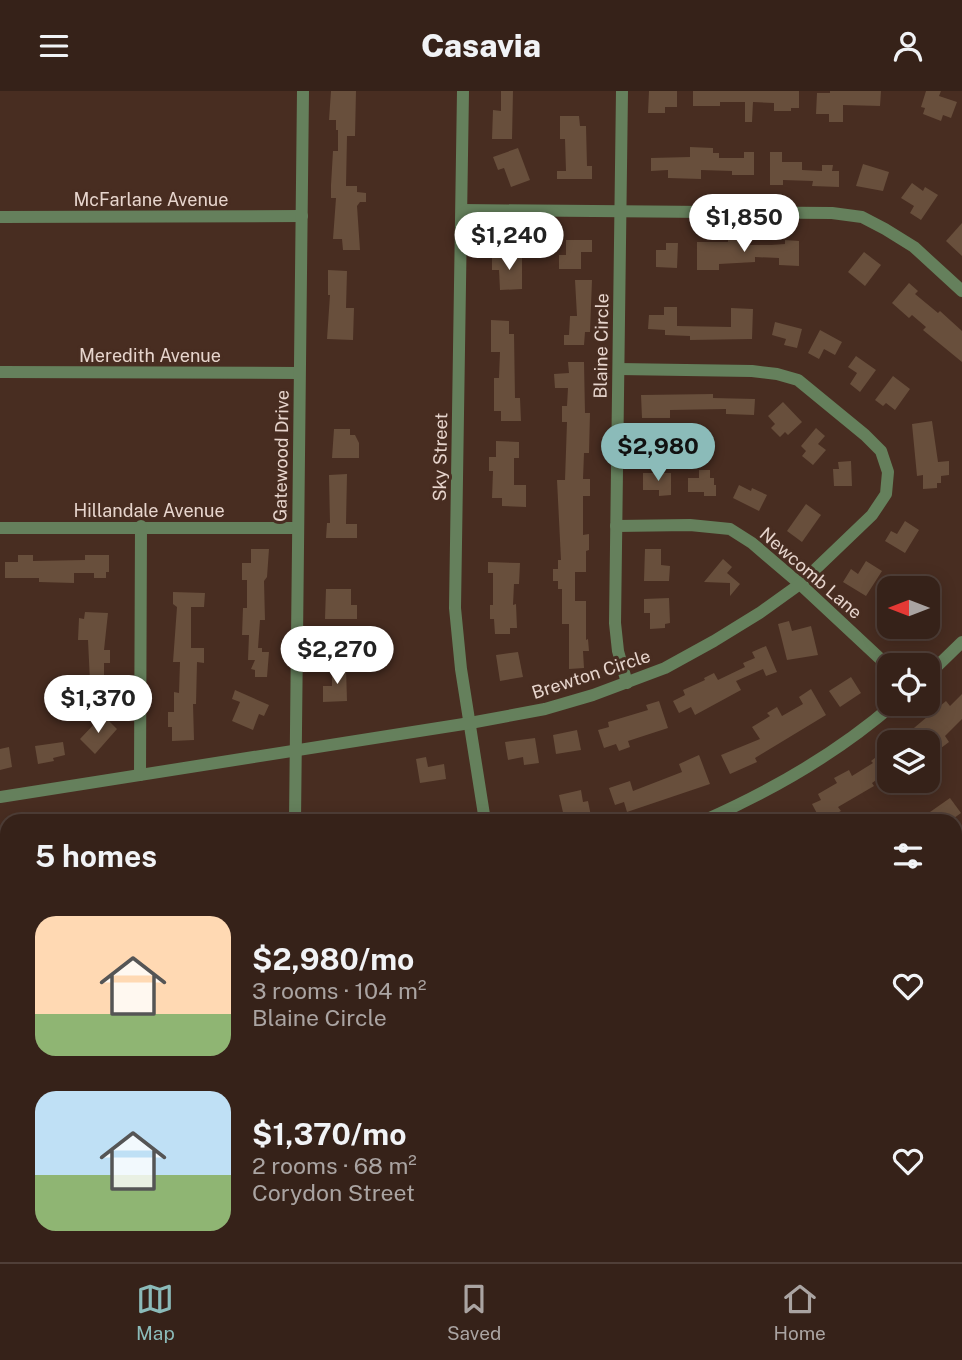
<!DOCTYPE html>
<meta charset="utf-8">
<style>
body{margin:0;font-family:"Public Sans",sans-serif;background:#412f26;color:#f1f3f6;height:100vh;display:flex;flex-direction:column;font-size:26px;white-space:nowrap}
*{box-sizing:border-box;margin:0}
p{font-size:23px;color:#aaa4a2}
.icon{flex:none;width:38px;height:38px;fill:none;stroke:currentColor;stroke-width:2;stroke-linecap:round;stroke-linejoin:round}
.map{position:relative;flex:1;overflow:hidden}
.sheet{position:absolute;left:0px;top:723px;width:962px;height:450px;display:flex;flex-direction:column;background:#362219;border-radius:21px 21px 0 0;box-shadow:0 4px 18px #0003,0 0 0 2px #503f38}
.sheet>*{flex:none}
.needle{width:46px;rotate:270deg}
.controls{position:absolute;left:877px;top:485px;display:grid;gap:14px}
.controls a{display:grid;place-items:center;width:63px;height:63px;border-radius:14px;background:#362219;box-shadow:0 4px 18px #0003,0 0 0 2px #503f38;font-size:35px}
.price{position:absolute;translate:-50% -60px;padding:0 16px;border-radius:24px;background:#fff;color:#222;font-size:23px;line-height:46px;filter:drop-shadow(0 2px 4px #0008)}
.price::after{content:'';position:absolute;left:50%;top:42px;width:21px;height:16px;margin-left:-10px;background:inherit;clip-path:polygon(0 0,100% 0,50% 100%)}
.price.on{background:#8bbbb9;color:#111}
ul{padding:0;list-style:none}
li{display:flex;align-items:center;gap:21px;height:175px;padding:0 35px}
li span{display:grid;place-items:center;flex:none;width:196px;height:140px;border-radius:21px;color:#555}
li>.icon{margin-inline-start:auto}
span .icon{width:84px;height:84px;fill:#fffc;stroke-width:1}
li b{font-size:30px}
h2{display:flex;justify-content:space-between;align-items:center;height:84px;padding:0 35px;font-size:30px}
header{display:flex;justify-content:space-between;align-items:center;height:91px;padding:0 35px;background:#362219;font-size:32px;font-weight:800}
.menu{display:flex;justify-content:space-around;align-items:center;height:98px;border-top:2px solid #503f38;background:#362219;font-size:19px;color:#aaa4a2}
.menu a{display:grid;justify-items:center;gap:4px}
.menu .on{color:#8bbbb9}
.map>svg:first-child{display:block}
.building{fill:#684f3c}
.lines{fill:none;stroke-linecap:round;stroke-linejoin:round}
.street{stroke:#65805c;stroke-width:12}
.secondary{stroke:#7eab71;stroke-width:14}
.primary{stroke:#92cb80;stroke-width:18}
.labels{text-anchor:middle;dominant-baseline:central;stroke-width:6;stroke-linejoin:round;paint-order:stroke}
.street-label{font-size:18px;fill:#e7d5cd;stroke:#482d21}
</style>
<header><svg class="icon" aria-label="menu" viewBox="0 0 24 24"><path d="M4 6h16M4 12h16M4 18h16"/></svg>Casavia<svg class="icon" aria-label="person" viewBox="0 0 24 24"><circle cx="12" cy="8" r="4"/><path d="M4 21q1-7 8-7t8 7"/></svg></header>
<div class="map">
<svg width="962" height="1171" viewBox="0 0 962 1171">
<rect width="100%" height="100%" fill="#482d21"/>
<!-- building -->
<g class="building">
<path d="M331,0H356L355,45H347L346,95H357V101L366,102V111H360L357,115L360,159H343L342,148H333L336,107H331V94L333,60H338V39H336V29H329Z"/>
<path d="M501,0H513L512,48H492L493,19L501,20Z"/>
<path d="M649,0H677V16H665V22H648Z"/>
<path d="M693,0H799V17H791V20H774V12L753,11L752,31H745V11H720V15H693Z"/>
<path d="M830,0H881L880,15L843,14V31H829V23H816L817,2H830Z"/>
<path d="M926,0H941L939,5L957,11L951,27L943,24L941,30L923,23L925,17L921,16Z"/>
<path d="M560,25H579L580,35H586L587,75H592V88H557V80H566L565,48H560Z"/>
<path d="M690,56L713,57V62H719V67H744V61H754V84H732V80L701,79V88L668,87V79L651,80V67L690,66Z"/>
<path d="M518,57L530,89L511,96L504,77L498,79L493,66Z"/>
<path d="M770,61H782V71H802V79L822,80V74H833L832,80H839V96L812,95L813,90L783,89V94H770Z"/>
<path d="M863,73L889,81L883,100L856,95Z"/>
<path d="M912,92L923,100L925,96L938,104L921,129L910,122L914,115L901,107Z"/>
<path d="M962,132V165L946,150Z"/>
<path d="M566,149H592V161H581V178H559V164H566Z"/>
<path d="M728,149H739V154H771L785,153V149L799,150V175L779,174V167L755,166V171L719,173V179H697V151H728Z"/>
<path d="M666,152H678L677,177L656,176V159H666Z"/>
<path d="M864,161L881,174L865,195L848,181Z"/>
<path d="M522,165V198L500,199L499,179H492V166Z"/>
<path d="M328,179L347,180L346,217H354L353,249L327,248L330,204H328Z"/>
<path d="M575,189H592L590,241H585L584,254H564V244H569L570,225H577Z"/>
<path d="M909,192L918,200L915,203L938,222L940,220L962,240V271L923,239L926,236L912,224L909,227L892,212Z"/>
<path d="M664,216H677V235L731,236V217L753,218L752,248L690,249V245L665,244V239L648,238L649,224H664Z"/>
<path d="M491,229L509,230V243H514L515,307H520L521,330H501V320H494V287H499L500,261H491Z"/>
<path d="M775,231L802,238L797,257L784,254L786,248L772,244Z"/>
<path d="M820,239L842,251L835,264L824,258L819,268L808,262Z"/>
<path d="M856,265L876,279L860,301L850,293L857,282L848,276Z"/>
<path d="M568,271H584L585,322H590L589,362H584L583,388H590V405H583V444L589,443V459L586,460V481H575V510H586V549L588,548L589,560H583L584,577L569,578V533H562V498H558V490H553V478H558V469H561L557,389H565L567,331H562V315H567L568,297H555L554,283L569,282Z"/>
<path d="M893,285L910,298L895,319L886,312L883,315L875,309Z"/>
<path d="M713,303V307L755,308L754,324L726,323V318L670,319V327H642L641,304Z"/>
<path d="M783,311L802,331L788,344L785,341L780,346L771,337L775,333L768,325Z"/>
<path d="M932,330L938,371L949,370V384L941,385V392H937V397L923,398V384L917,385L912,333Z"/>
<path d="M816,337L825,345L818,353L826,359L813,374L802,365L806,360L801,355Z"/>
<path d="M334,338H350V344H355L359,352V367H332Z"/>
<path d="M496,350L519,351V367H514V394H526V416L502,415V407H492L493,380H489V366H496Z"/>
<path d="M851,370L852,395H834L833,378H839L838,371Z"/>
<path d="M699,379H710V387H714V394H716V405H704V401H688V387H699Z"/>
<path d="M643,382H671V404L659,405V399H643Z"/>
<path d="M347,383L346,433H357V447H326L327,432H330L329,384Z"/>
<path d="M739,394L751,400L752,397L767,404L759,420L733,407Z"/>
<path d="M806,413L821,424L802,451L787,440Z"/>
<path d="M905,430L919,439L905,462L885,450L891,440L897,443Z"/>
<path d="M251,458H269L267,486L264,490L265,529H260L258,557H262V561H269L267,586H255V579L251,578L255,569H248L249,544H242L243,517H247V489H242V472H251Z"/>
<path d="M645,458H661V474L670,475L669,490H644Z"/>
<path d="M18,464H33V470L85,469V464H109V481H106V487H94V482H74V492L39,491V487H5V471H18Z"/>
<path d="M723,468L732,476L727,482L740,493L730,505V492L704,491Z"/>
<path d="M866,470L882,480L866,505L843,491L851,478L858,483Z"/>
<path d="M488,471L520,472L519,493H514L513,514L516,513L517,537H510V543H495L494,528H490V514H493V482H488Z"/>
<path d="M326,498H351V514H357V528H325Z"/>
<path d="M173,501L205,502L204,516H191V557H204V572L197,571L196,613H193L194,649L172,650V636H168V621H174V601L179,602L180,571H173L177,516L173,513Z"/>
<path d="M669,507L670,532L665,533V537L650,538V522H644V508Z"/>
<path d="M85,521L108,522L104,559H110V572H104V591H90L88,549H78L79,527L84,528Z"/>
<path d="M789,530L792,540L811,535L818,564L787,569L778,533Z"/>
<path d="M766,555L777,581L766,585L763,578L736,590L741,599L695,624L691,616L679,622L673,610L685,604L683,599L705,589L704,587L714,582L718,589L745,576L743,572L755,567L752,561Z"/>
<path d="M518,561L523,586L500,590L496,564Z"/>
<path d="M332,576H346L347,610L323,611V595H332Z"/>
<path d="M851,586L861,602L840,616L829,600Z"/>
<path d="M811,598L826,624L755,667L757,671L730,683L721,664L760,648L752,636L770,625L767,622L777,616L782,625L803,613L799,606Z"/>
<path d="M235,599L269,614L264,625L259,623L253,639L232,630L240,611L232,608Z"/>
<path d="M962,603V628L945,645L949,651L937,660L930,650L915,651L908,642L946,610L950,615Z"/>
<path d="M659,610L668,637L628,650L630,656L619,660L616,653L604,657L598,639L609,636L608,631L648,619L646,614Z"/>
<path d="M106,627L117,638L95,663L80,648L98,629L101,632Z"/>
<path d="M577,639L581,659L556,663L553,644Z"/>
<path d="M535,647L539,672L524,674L523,666L508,669L505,651Z"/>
<path d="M63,651L65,664L53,667L54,670L38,673L35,655Z"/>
<path d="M9,656L12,676L0,679V658Z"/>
<path d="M889,662V680L872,692L874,695L838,716L841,720L821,730L812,713L821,709L818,703L837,692L834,687L849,679L852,685L873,672L871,670L880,663L883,667Z"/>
<path d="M699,664L710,693L627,721L624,711L615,714L609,697L630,690L633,700L682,681L679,673Z"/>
<path d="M426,666L428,676L444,673L446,688L420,692L416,668Z"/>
<path d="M581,699L583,711L588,710L592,730H565L559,704Z"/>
<path d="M950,707L961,722L950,730H937L930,721Z"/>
</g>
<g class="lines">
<!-- street -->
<g class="street">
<path d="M463,0L455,517L461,578L485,730"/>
<path d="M622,0L615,532L618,560L627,592"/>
<path d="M462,119L832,122L862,126L885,138L914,156L962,200"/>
<path d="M0,126L302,125"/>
<path d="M0,281L299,282"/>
<path d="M616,435L690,434L730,438L752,452L800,493L889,576"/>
<path d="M0,437H298"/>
<path d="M928,584L962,551"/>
<path d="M140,684L141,435"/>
<path d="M0,706L470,632L545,618L593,604L665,577L714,550L761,521L800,493L872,424L886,403L888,381L881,360L865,344L798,289L777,283L752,280L619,278"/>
<path d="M295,730L303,0"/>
<path d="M703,730C771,700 839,661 895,612"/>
<path d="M956,857L962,868"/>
<path d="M0,864L7,862"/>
<path d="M956,978H962"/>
<path d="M956,1151L962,1148"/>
<path d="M194,1166L195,1171"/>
<path d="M351,1166L352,1171"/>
<path d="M510,1166L511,1171"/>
<path d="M753,1166L755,1171"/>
<path d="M909,1171L922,1166"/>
</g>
<!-- secondary -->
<g class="secondary">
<path d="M0,966L7,1008"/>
<path d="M33,1166L34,1171"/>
</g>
<!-- primary -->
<g class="primary">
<path d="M956,761L962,756"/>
<path d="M956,788L962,783"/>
<path d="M0,1021L7,1020"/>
<path d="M0,1044L7,1043"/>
</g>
</g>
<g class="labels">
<!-- street labels -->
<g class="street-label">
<text x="151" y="108">McFarlane Avenue</text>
<text transform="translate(601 255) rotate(-89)">Blaine Circle</text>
<text x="150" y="264">Meredith Avenue</text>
<text transform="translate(281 365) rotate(-89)">Gatewood Drive</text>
<text transform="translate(440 366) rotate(-89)">Sky Street</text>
<text x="149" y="419">Hillandale Avenue</text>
<text transform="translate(811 482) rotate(41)">Newcomb Lane</text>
<text transform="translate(591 583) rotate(-18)">Brewton Circle</text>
</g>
</g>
</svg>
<div class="controls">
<a><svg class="needle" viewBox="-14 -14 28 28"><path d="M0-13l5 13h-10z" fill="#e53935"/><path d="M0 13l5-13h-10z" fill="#aaa4a2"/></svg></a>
<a><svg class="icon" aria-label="locate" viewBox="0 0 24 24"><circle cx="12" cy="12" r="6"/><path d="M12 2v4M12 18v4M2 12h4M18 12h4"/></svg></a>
<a><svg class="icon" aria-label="layers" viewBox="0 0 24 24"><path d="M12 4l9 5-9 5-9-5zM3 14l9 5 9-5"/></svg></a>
</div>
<b class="price" style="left:744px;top:163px">$1,850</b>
<b class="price" style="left:509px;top:181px">$1,240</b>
<b class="price on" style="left:658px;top:392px">$2,980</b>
<b class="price" style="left:337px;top:595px">$2,270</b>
<b class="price" style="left:98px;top:644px">$1,370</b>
<section class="sheet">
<h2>5 homes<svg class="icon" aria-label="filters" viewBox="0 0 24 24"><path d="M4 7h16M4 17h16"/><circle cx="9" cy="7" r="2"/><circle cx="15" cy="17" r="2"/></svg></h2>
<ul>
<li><span style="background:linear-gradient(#ffd9b3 70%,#8fb573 0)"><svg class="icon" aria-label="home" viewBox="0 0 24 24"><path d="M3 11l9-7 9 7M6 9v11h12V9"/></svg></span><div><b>$2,980/mo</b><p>3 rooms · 104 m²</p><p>Blaine Circle</p></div><svg class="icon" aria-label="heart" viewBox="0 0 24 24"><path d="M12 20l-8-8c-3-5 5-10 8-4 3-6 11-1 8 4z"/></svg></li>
<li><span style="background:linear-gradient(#bfe0f5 60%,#8fb573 0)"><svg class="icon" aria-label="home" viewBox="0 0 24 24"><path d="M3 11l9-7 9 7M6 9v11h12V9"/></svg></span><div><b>$1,370/mo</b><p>2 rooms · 68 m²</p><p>Corydon Street</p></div><svg class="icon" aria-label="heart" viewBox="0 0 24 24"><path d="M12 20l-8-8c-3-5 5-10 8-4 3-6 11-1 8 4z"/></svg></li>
</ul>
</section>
</div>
<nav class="menu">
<a class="on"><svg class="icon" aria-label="map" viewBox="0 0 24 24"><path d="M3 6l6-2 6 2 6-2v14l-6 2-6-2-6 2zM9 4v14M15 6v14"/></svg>Map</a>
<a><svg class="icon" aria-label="saved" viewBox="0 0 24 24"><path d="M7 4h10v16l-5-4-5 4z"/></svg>Saved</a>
<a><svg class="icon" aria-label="home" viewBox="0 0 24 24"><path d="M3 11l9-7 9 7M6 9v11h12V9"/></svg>Home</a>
</nav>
